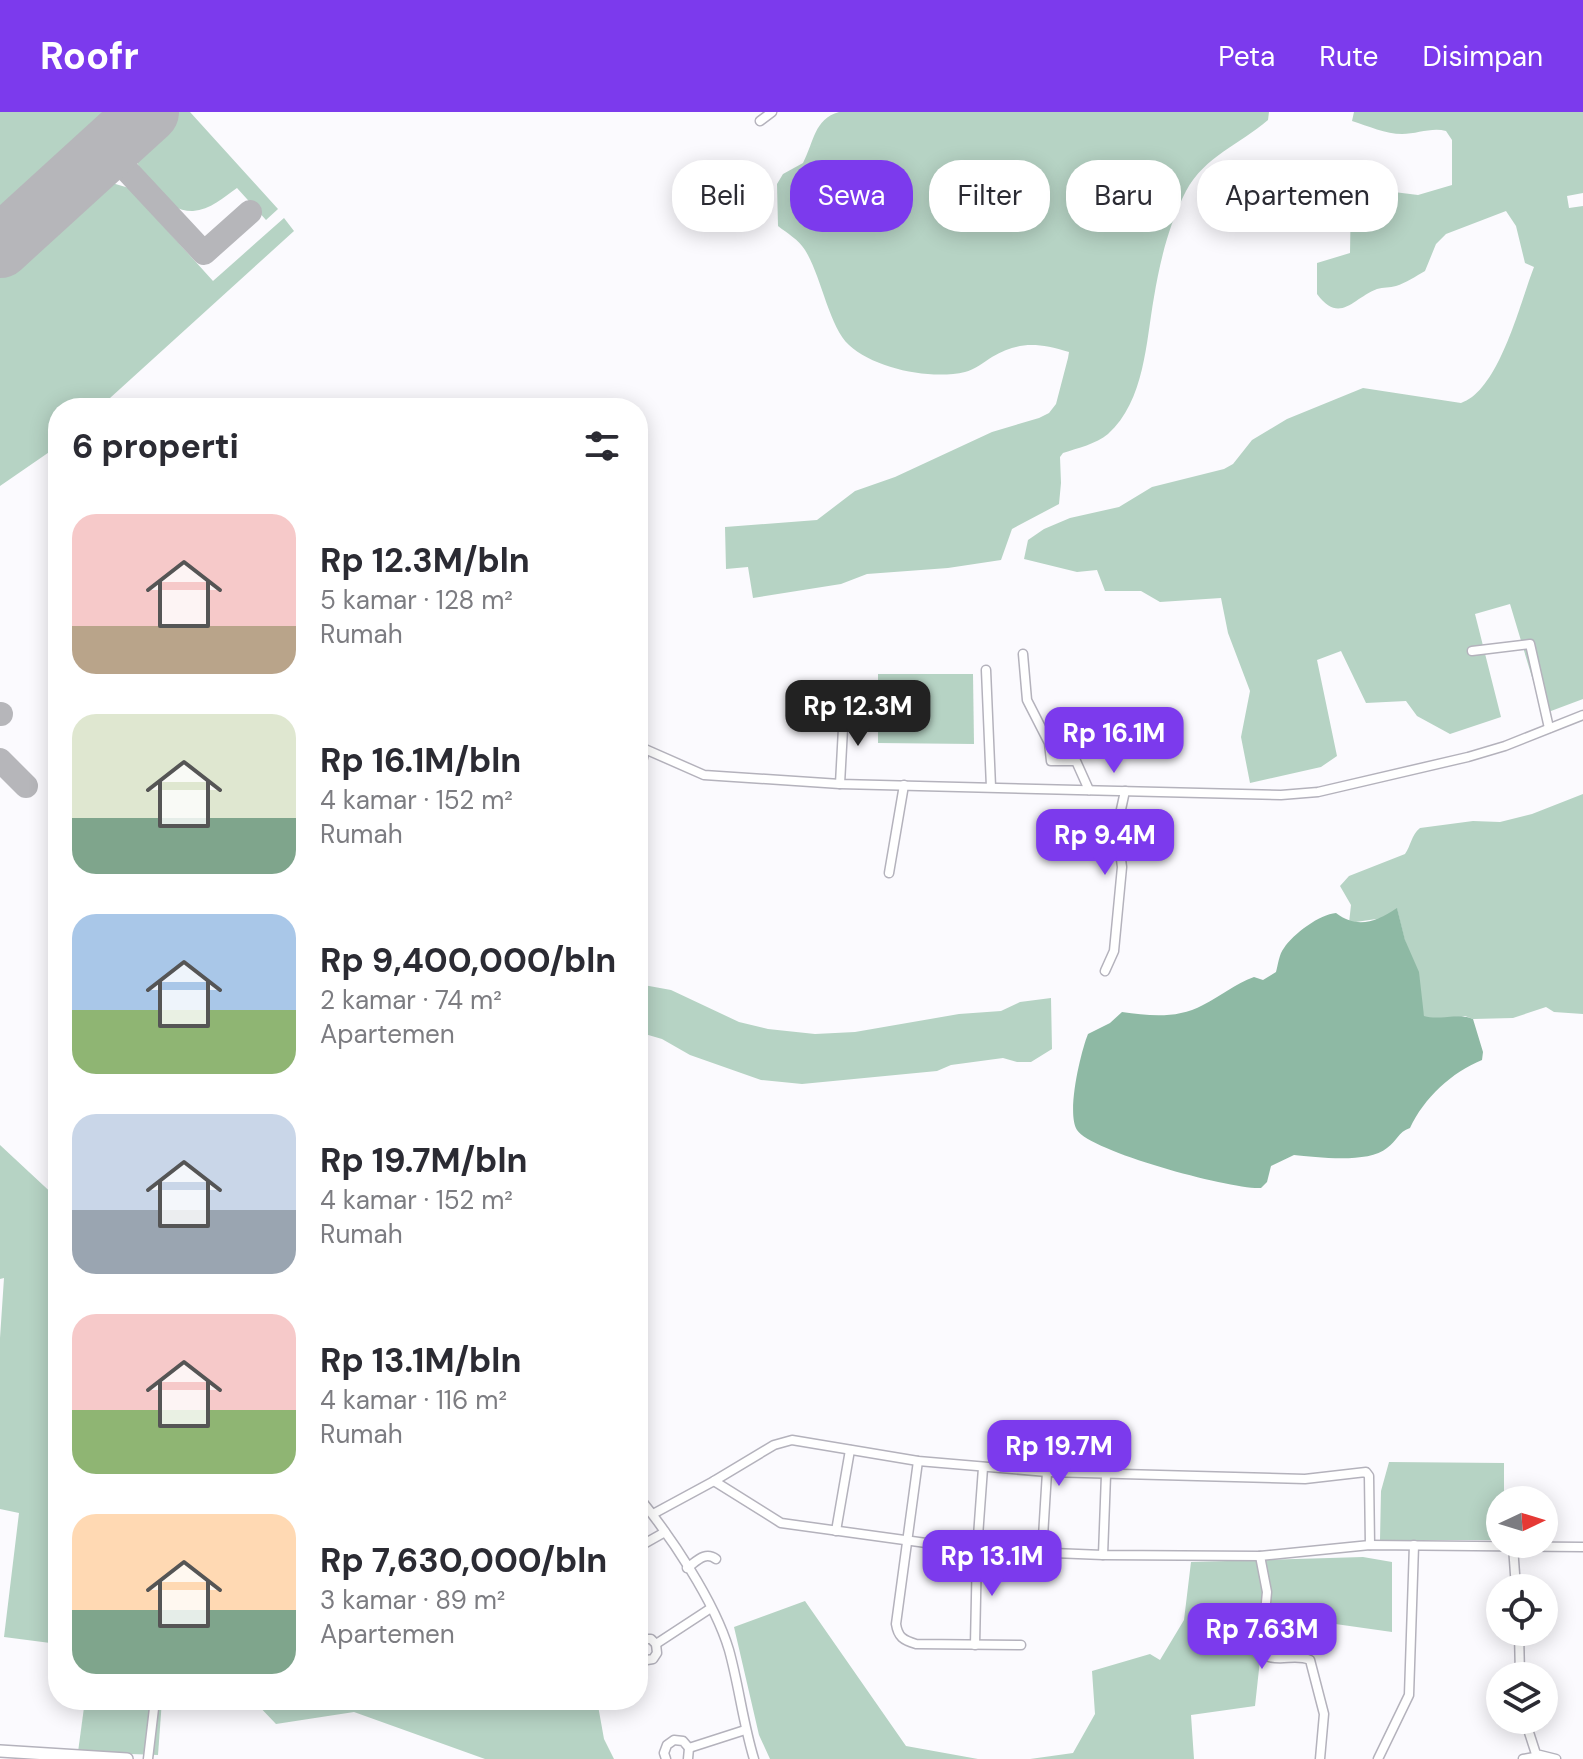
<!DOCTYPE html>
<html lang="id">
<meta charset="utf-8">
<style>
body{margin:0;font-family:"DM Sans",sans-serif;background:#f2f2f3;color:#2b2b33;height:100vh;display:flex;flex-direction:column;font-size:30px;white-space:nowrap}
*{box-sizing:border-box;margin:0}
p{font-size:26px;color:#7c7c81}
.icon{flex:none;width:44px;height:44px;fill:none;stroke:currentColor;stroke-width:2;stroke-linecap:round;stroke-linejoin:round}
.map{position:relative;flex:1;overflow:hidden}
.drawer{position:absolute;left:48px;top:286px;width:600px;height:1312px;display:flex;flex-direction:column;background:#fff;border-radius:32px;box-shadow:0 4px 20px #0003}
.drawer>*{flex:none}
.banner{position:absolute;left:672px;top:48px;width:760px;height:72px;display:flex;gap:16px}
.needle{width:52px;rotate:86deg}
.buttons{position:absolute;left:1486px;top:1374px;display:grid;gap:16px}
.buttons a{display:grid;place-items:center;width:72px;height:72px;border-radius:50%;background:#fff;box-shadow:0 4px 20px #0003;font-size:40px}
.price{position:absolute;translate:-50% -68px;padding:0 18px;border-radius:16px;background:#7c3aed;color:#fff;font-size:26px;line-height:52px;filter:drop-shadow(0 2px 4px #0008)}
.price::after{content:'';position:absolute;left:50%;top:48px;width:24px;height:18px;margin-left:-12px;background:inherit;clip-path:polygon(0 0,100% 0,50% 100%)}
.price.current{background:#222;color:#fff}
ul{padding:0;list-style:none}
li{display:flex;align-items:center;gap:24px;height:200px;padding:0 24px}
li span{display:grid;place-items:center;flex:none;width:224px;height:160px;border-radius:24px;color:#555}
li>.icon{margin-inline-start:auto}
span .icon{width:96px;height:96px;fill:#fffc;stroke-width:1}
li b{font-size:34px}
h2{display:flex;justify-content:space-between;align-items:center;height:96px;padding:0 24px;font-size:34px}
.chip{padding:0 28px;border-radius:32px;background:#fff;box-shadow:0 4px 20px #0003;font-size:28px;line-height:72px}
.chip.current{background:#7c3aed;color:#fff}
header{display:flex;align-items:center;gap:48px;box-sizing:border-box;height:112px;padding:0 40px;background:#7c3aed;color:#fff}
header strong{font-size:38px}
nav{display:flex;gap:44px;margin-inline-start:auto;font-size:28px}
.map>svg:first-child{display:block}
.green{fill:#b6d3c4}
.water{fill:#8eb9a4}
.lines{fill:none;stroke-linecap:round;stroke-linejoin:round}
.taxiway{stroke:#b6b6ba;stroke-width:24}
.runway{stroke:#b6b6ba;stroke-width:62}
.minor-casing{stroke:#b4b2bc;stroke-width:11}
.secondary-casing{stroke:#b4b2bc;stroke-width:14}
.minor{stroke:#fff;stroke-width:8}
.secondary{stroke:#fff;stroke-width:11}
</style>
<header>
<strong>Roofr</strong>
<nav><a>Peta</a><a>Rute</a><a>Disimpan</a></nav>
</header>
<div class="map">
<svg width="1583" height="1647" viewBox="0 0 1583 1647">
<rect width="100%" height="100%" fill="#fbfafe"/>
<!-- green -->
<g class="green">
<path d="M0,0H130L0,119Z"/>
<path d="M165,0H190L278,97L266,108L237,76C224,85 210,98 193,99C161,100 122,51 141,22C147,14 158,6 165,0Z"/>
<path d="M839,0H1269L1268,8C1239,33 1205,44 1186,79C1169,112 1160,149 1154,185C1146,229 1145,289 1108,322C1096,332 1078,336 1063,341L1060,345L1061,371L1059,392L1012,417L1001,448L948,456L867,462L841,472L753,486L748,455L726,457L725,415L817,408L855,379L895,365L992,320L1039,306L1049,301L1056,292L1068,246L1069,240C1038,231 1020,229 992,245C984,250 974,258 965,260C931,268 875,257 849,233C829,215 821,163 805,138C799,128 787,121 778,114L777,72L783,62L803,51C814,30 814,7 839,0Z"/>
<path d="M1354,0H1583V81L1567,84L1569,96L1583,94V587L1543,602L1510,492L1475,502L1501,605L1450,622L1417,604L1406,589L1366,591L1341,539L1317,548L1337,644L1321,655L1250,671L1241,625L1250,579L1228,521L1221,486L1160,490L1141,479H1105L1097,458L1077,460L1024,447L1028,428L1044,417L1070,406L1119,395L1152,375L1224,357L1233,352L1252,328L1287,307L1363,276L1461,291C1499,279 1520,191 1534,155L1525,151L1516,114L1506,99L1446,122L1436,132L1425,159C1416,164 1406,171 1396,174C1390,176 1383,175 1377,177C1353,186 1340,213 1317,182V151L1350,141L1351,80L1362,76L1418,83L1452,73V28L1446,19C1432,15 1417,22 1402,22C1386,22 1368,14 1352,9Z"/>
<path d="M102,68L129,76L213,169L284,106L294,119L99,296H58V334L0,374V150L88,71Z"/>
<path d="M878,562H973L974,632L878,631Z"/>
<path d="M1583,682V902L1554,900L1546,895L1513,906L1473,907L1465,904L1432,907L1424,905L1397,797L1383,806L1349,811L1351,793L1340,774L1349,764L1405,742C1411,734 1411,723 1420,716L1473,709L1500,710L1532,702Z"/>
<path d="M638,872L671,878L739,910L768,917L815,922L855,920L959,902L1001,899L1020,890L1051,886L1052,937L1031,950H1017L1003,946L951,953L937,959L802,972L761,968L690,943L662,927L638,920Z"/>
<path d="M0,1033L58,1087V1532L4,1525L19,1401L0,1397V1226L4,1166L0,1167Z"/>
<path d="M1389,1350L1504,1351V1388H1500V1428H1380L1381,1379Z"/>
<path d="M1363,1445L1392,1450V1520L1265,1502L1255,1594L1191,1603L1194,1647H1030L1073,1641L1095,1602L1092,1559L1150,1542L1160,1548L1184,1508L1191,1450Z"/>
<path d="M805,1489L906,1634L978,1647H770L759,1623L734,1515Z"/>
<path d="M85,1588H162L158,1643L78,1640Z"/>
<path d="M253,1588H597L604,1627L614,1647H485L354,1600L276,1612Z"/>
</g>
<!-- water -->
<path class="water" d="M1397,796L1405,828L1419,860L1424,904C1440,909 1458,900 1473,907L1483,940L1482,948C1452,960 1424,986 1410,1016C1398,1020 1397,1029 1387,1036C1368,1052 1317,1045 1294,1043L1271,1054L1267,1070L1261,1076C1233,1078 1091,1040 1077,1018C1066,1001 1081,939 1088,922L1110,911L1122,900C1150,904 1177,907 1203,893C1221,884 1235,872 1254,865L1263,868L1276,860C1278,853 1279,842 1284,836C1293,822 1320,802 1336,801C1357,817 1376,810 1397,796Z"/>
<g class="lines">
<!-- taxiway -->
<g class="taxiway">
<path d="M107,37L204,141L250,100"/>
<path d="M0,602H1"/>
<path d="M0,648L26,674"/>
</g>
<!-- runway -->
<path class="runway" d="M0,135L148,0"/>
<defs>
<g id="minor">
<path d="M760,9L772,0"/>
<path d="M1472,539L1530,532L1549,616"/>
<path d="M1023,542L1027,588L1049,631L1051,649H1076L1089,678"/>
<path d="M986,558L991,675"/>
<path d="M638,634L704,663L840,672L1281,683L1318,680L1468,645L1505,634L1583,603"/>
<path d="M638,666L645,638"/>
<path d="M840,672L844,598"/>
<path d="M889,761L904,673"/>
<path d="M1105,859L1114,839L1122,755L1117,716L1125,679"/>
<path d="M918,1349L896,1512C898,1525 903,1528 916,1532L1021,1533"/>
<path d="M714,1369L781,1411L977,1438L1103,1443L1260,1444L1370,1433L1583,1435"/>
<path d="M638,1384C671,1425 714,1488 729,1538C739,1574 743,1611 754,1647"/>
<path d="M653,1402L714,1369L774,1333L792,1328L918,1349L1047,1360L1305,1367L1366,1360L1369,1364L1370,1433"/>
<path d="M836,1419L850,1338"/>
<path d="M642,1433L665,1420"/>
<path d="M1513,1434L1516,1476"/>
<path d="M1042,1441L1047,1360"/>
<path d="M638,1442L642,1433L639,1430"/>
<path d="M1103,1443L1106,1363"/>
<path d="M1260,1444L1267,1480L1262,1533L1269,1545C1283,1549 1296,1542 1310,1548L1324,1602L1320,1647"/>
<path d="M687,1456C697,1449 705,1439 716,1447"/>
<path d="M1519,1520L1520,1564"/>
<path d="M656,1532L711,1496"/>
<path d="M638,1533L645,1527H651L656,1532L657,1541L653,1547L647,1548L638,1542"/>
<path d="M975,1533L977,1438L983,1356"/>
<path d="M1525,1608L1536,1642L1556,1647"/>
<path d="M689,1636L745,1618"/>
<path d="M148,1647L155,1588"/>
<path d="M666,1647L664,1641L667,1633L674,1628L683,1629L689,1636L688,1647"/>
<path d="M1378,1647L1409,1583L1414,1433"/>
<path d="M1523,1647L1540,1644"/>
</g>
<path id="secondary" d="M0,1639L127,1647"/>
</defs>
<!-- minor casing -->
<use href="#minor" class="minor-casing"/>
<!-- secondary casing -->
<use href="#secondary" class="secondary-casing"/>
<!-- minor -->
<use href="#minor" class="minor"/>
<!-- secondary -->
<use href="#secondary" class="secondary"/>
</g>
</svg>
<div class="buttons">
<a><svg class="needle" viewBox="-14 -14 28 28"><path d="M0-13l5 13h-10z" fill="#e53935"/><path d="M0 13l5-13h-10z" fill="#7c7c81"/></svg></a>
<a><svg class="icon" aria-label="locate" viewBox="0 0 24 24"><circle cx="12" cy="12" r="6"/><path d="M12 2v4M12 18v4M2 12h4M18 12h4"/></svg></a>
<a><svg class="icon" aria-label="layers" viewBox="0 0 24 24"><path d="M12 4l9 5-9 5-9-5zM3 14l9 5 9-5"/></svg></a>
</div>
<b class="price current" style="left:858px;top:636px">Rp 12.3M</b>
<b class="price" style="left:1114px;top:663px">Rp 16.1M</b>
<b class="price" style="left:1105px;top:765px">Rp 9.4M</b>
<b class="price" style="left:1059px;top:1376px">Rp 19.7M</b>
<b class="price" style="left:992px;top:1486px">Rp 13.1M</b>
<b class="price" style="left:1262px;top:1559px">Rp 7.63M</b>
<div class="banner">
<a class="chip">Beli</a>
<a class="chip current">Sewa</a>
<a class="chip">Filter</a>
<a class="chip">Baru</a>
<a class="chip">Apartemen</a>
</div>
<section class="drawer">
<h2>6 properti<svg class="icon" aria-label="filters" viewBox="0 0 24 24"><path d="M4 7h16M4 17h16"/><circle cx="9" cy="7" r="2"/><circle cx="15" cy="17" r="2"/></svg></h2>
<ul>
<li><span style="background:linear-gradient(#f6c9c9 70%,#b9a48a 0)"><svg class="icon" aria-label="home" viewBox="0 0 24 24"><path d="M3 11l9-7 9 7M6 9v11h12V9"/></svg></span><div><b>Rp 12.3M/bln</b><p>5 kamar · 128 m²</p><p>Rumah</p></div></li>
<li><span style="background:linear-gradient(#dfe7d0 65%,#7fa58c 0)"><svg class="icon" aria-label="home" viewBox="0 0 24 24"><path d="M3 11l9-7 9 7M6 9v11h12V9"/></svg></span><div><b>Rp 16.1M/bln</b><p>4 kamar · 152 m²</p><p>Rumah</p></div></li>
<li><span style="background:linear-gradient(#a9c7e8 60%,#8fb573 0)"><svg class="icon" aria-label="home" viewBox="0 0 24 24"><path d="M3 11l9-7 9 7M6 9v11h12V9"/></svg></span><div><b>Rp 9,400,000/bln</b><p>2 kamar · 74 m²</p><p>Apartemen</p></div></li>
<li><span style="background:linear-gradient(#c9d6e8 60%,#9aa5b1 0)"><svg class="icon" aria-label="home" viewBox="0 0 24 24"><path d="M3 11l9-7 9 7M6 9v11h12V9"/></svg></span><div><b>Rp 19.7M/bln</b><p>4 kamar · 152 m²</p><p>Rumah</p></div></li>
<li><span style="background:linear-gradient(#f6c9c9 60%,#8fb573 0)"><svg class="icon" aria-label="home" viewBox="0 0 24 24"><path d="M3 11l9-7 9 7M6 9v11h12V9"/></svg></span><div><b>Rp 13.1M/bln</b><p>4 kamar · 116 m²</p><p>Rumah</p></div></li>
<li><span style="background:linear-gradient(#ffd9b3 60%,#7fa58c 0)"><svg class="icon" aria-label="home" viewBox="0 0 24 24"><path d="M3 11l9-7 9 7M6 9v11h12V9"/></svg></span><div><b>Rp 7,630,000/bln</b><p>3 kamar · 89 m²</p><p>Apartemen</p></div></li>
</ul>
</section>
</div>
